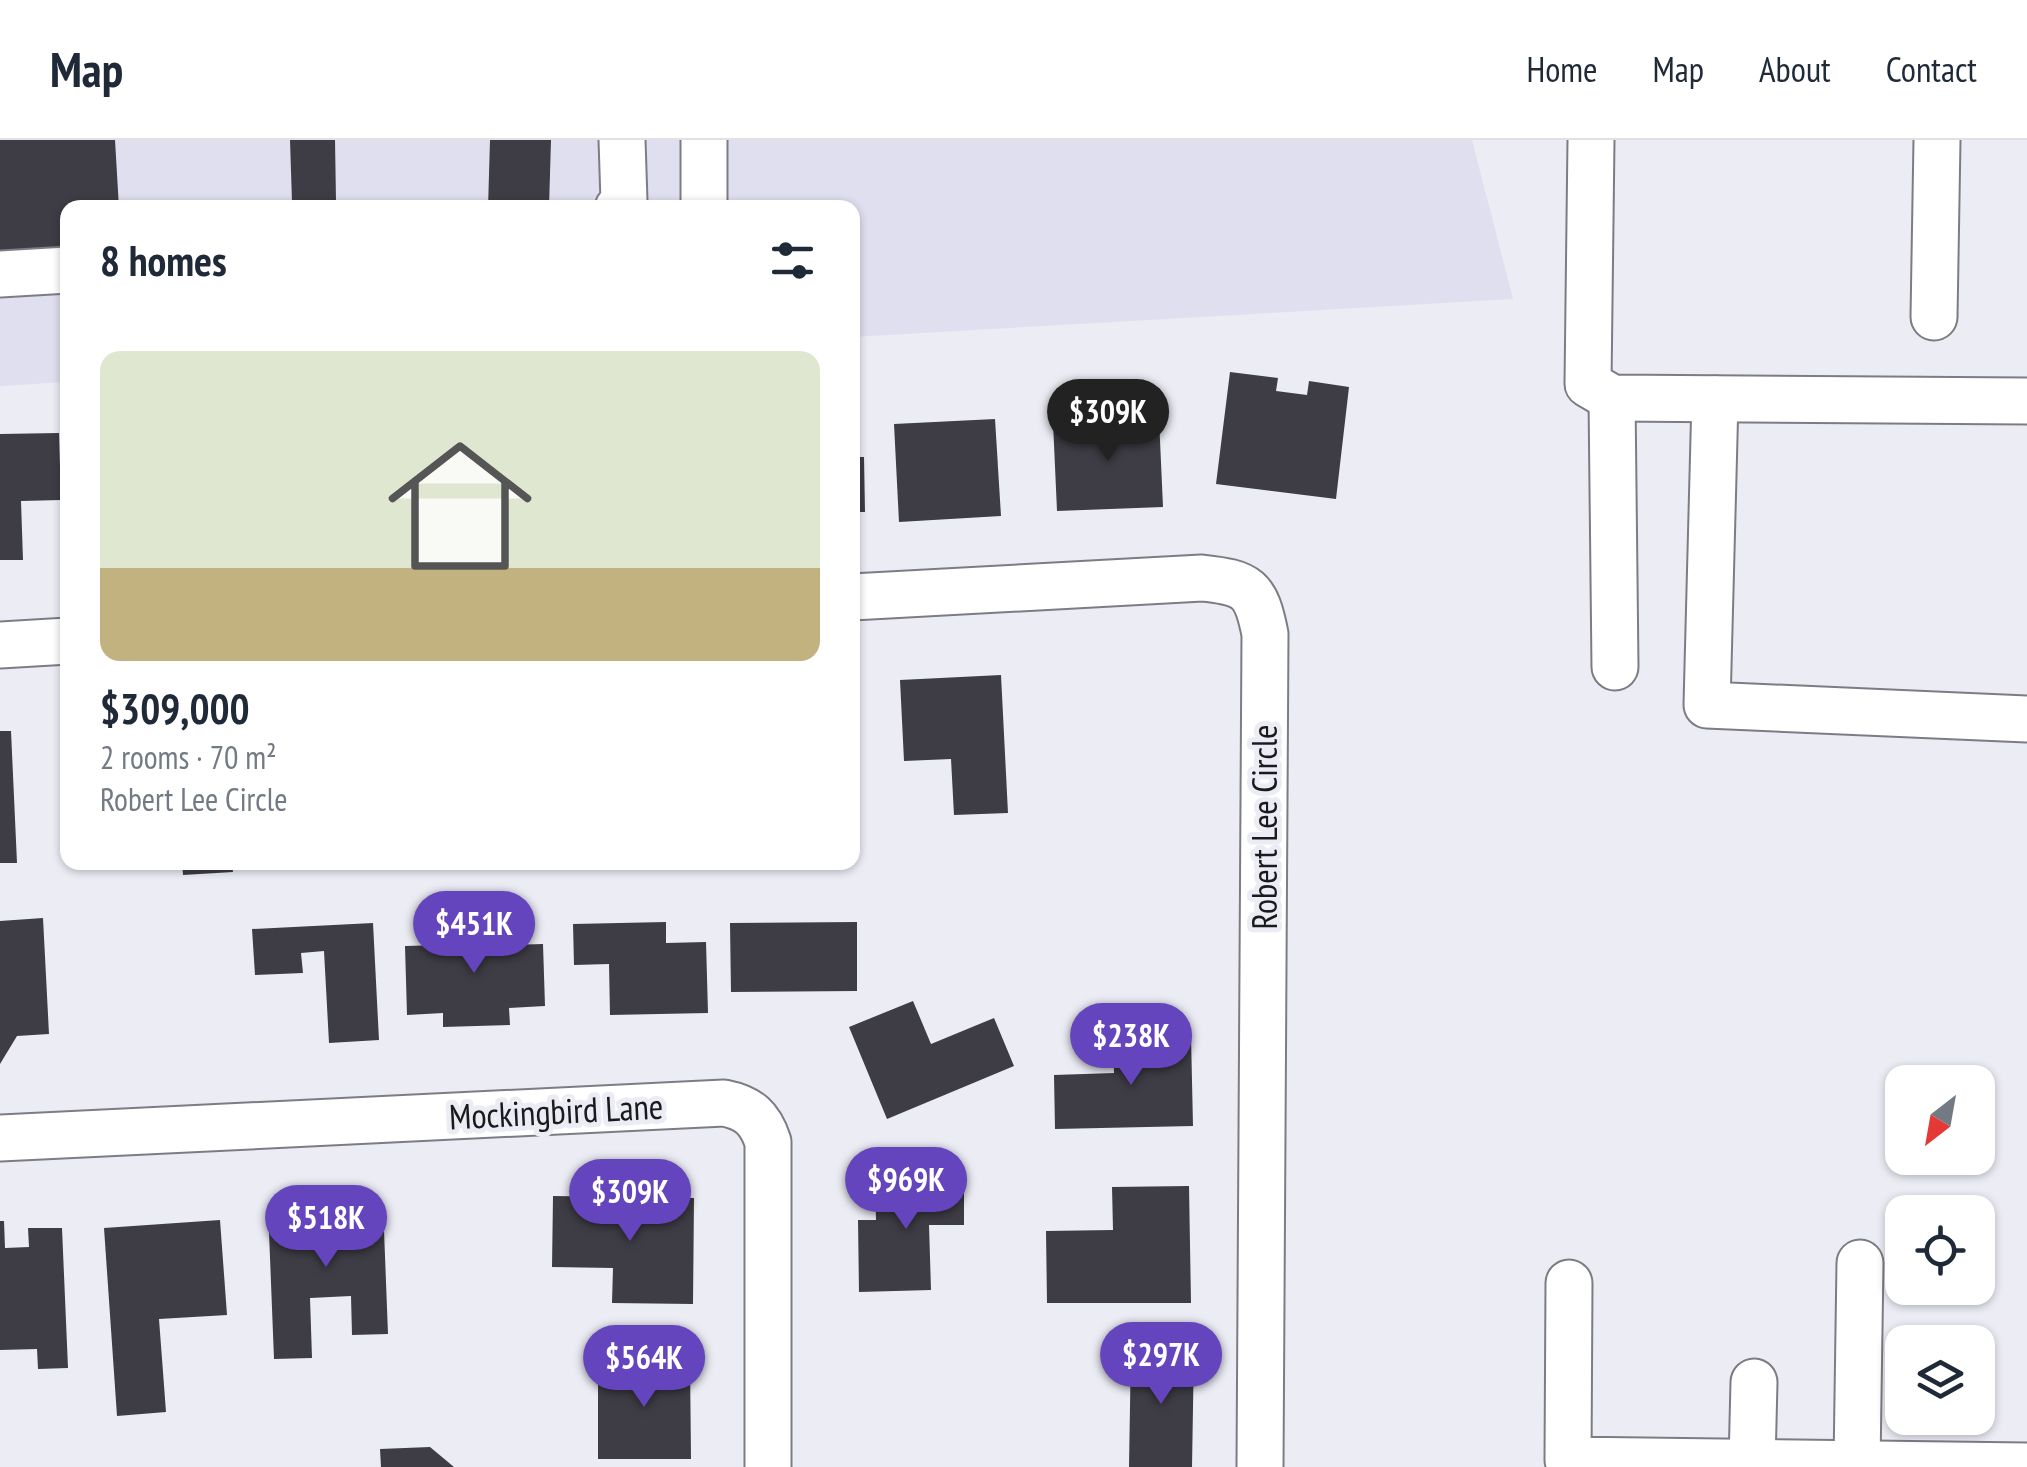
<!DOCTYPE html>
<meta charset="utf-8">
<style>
body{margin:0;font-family:"PT Sans Narrow",sans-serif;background:#f2f2f3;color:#1f2937;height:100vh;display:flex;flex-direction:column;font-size:38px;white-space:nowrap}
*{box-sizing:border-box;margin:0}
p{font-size:32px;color:#747a83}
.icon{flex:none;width:55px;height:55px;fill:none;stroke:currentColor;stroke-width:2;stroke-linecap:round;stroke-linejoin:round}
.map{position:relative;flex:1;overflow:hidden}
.sheet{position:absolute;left:60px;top:60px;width:800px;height:670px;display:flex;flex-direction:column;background:#fff;border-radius:20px;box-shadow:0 2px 8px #0004}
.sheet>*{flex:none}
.needle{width:65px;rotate:211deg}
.fabs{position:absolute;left:1885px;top:925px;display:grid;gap:20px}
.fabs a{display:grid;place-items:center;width:110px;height:110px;border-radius:20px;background:#fff;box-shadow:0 2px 8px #0004;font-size:50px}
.price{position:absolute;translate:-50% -85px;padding:0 22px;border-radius:35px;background:#6445be;color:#fff;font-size:32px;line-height:65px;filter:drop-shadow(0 2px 5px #0008)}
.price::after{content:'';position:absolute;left:50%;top:60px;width:30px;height:22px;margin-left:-15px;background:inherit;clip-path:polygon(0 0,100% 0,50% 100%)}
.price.selected{background:#222;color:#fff}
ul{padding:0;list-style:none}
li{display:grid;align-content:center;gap:20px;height:530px;padding:0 40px}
li span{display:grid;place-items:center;height:310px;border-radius:20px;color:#555}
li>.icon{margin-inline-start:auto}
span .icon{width:180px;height:180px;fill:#fffc;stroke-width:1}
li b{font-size:42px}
h2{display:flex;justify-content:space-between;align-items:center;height:120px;padding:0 40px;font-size:42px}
header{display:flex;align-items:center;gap:60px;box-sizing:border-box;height:140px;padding:0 50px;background:#fff;border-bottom:2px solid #e0e1e3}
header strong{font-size:48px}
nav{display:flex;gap:55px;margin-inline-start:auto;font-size:35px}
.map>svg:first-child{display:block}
.built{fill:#e0dfef}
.building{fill:#3e3d45}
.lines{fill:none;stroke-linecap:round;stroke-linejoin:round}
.minor-casing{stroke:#7d7c85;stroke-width:49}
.minor{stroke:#fff;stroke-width:45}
.labels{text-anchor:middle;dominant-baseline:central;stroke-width:10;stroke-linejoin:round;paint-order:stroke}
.street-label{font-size:35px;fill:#1a1a1d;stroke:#ececf5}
</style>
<header>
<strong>Map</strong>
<nav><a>Home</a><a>Map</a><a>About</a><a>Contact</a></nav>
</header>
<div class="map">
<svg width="2027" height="1327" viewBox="0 0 2027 1327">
<rect width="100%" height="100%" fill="#ececf5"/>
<!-- built -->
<path class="built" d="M0,0H1472L1513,159L853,197L852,68H68L67,242L0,246Z"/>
<!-- building -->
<g class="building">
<path d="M0,0H115L119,68H68V121L0,124Z"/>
<path d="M290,0H335L336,61L292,62Z"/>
<path d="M490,0H551L549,68H488Z"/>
<path d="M1230,232L1278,238L1276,251L1307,255L1309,241L1349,247L1336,359L1216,344Z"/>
<path d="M1159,278L1163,367L1057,371L1053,282Z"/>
<path d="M995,279L1001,376L899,382L894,284Z"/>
<path d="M59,293L61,360L21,361L23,420H0V294Z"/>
<path d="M852,317H864L865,372H852Z"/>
<path d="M1001,535L1008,673L954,675L951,619L904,621L900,540Z"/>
<path d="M0,591H11L17,723H0Z"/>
<path d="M182,722H232L233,732L183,735Z"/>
<path d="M43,778L49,894L17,896L0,924V781Z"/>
<path d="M666,782V803L706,802L708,873L610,875L609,824L574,825L573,784Z"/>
<path d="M857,782V851L731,852L730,783Z"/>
<path d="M373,783L379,900L329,903L324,811L301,813L303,833L255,835L252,789Z"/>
<path d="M508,783L509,805L543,804L545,866L509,868L510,885L443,887V873L407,875L405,806L443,805L442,785Z"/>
<path d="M913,861L931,904L994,878L1014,926L887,979L849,887Z"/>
<path d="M1191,896L1193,986L1055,989L1054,935L1114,933L1113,897Z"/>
<path d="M964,1038V1085H929L931,1150L859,1152L858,1080H876L875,1039Z"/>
<path d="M1189,1046L1191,1163H1047L1046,1091L1113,1090L1112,1047Z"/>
<path d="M553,1056L694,1058L693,1164L612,1163L613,1128L552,1127Z"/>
<path d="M383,1064L388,1194L352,1195L351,1156L310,1158L312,1218L274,1219L268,1067Z"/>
<path d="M220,1080L227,1175L159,1179L166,1272L117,1276L104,1088Z"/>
<path d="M0,1081H4L5,1108L29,1107L28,1088H62L68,1228L38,1229L37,1209L0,1210Z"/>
<path d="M1131,1207L1194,1208L1192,1327H1129Z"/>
<path d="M690,1220L691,1319H598V1221Z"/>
<path d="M430,1307L454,1327H381L380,1309Z"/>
</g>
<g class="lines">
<defs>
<g id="minor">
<path d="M1591,0L1588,244L1612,258L2027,261"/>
<path d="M618,68L624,61L622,0"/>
<path d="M704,68V0"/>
<path d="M0,134L68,130"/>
<path d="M1934,177L1937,0"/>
<path d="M1612,258L1615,527"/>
<path d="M1715,259L1707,565L2027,579"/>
<path d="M852,457L1202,438C1248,443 1256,448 1265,494L1260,1327"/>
<path d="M0,505L68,501"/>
<path d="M0,998L724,963C749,968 760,978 768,1002V1327"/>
<path d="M1569,1143L1568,1320L2027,1326"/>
<path d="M1752,1323L1754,1242"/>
<path d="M1857,1324L1860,1123"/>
</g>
</defs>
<!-- minor casing -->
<use href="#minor" class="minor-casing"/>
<!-- minor -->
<use href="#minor" class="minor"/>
</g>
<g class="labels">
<!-- street labels -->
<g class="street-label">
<text transform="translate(1264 687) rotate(-90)">Robert Lee Circle</text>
<text transform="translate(556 971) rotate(-3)">Mockingbird Lane</text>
</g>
</g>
</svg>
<div class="fabs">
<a><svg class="needle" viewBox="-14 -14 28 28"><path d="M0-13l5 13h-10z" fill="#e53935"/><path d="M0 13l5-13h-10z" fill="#747a83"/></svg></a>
<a><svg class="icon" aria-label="locate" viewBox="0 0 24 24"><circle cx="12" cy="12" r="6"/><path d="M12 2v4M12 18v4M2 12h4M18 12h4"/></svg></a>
<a><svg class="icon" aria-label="layers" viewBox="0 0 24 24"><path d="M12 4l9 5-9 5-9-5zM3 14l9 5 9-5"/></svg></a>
</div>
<b class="price selected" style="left:1108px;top:324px">$309K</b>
<b class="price" style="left:474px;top:836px">$451K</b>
<b class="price" style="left:1131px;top:948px">$238K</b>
<b class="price" style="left:906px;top:1092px">$969K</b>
<b class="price" style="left:630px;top:1104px">$309K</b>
<b class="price" style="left:326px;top:1130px">$518K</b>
<b class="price" style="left:1161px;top:1267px">$297K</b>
<b class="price" style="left:644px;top:1270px">$564K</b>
<section class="sheet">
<h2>8 homes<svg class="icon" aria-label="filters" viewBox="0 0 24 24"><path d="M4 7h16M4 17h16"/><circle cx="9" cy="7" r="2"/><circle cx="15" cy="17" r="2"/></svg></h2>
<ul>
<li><span style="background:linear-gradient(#dfe7d0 70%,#c2b280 0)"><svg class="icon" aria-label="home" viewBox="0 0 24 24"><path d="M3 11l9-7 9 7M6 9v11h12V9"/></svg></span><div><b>$309,000</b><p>2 rooms · 70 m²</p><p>Robert Lee Circle</p></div></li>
</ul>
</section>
</div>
